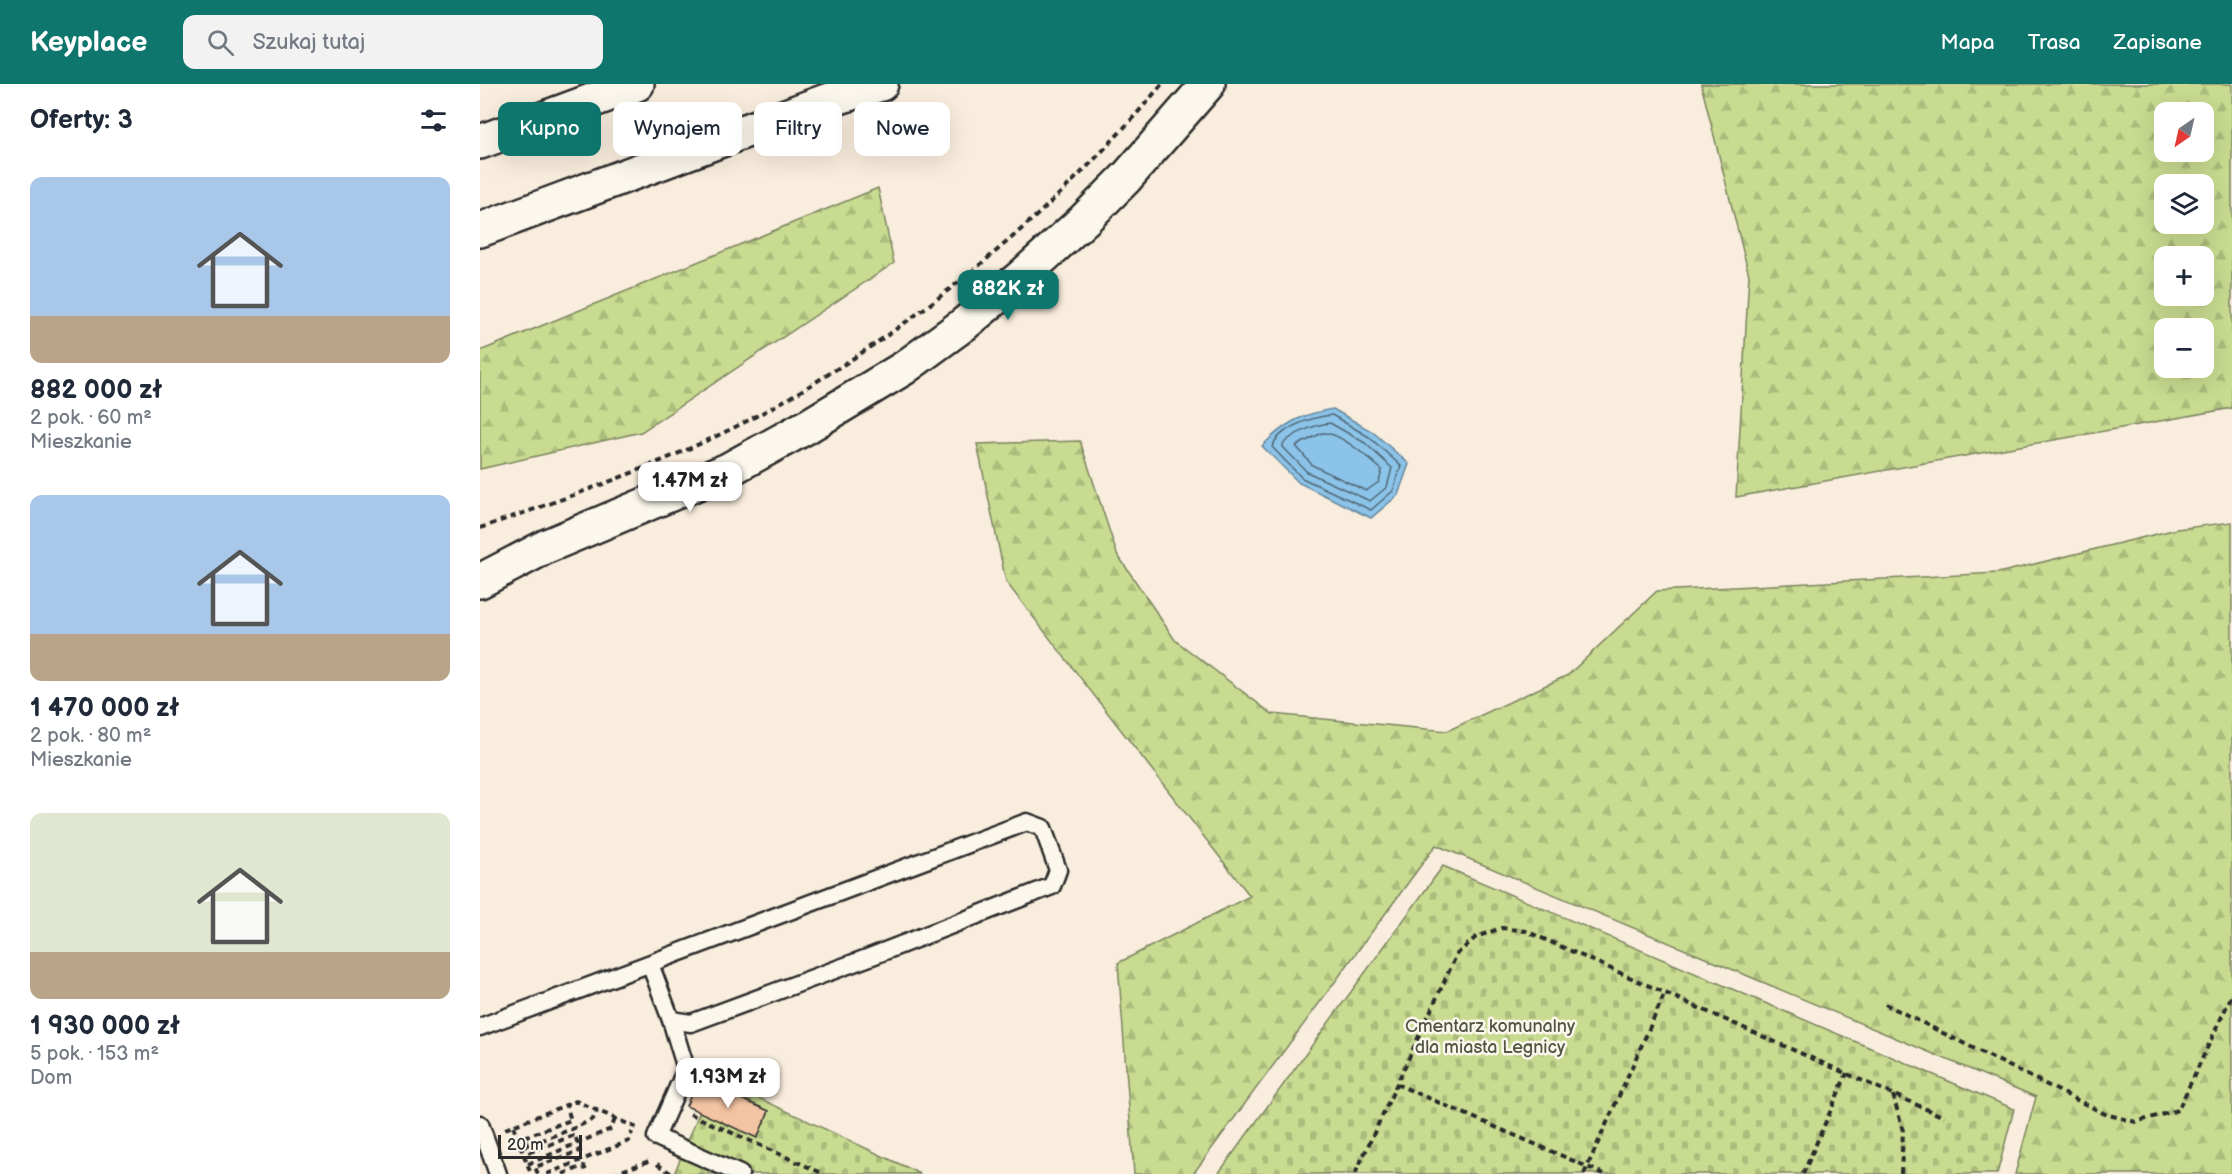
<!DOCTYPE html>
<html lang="pl">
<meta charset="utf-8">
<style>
body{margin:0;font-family:"Balsamiq Sans",sans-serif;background:#f2f2f3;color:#1f2937;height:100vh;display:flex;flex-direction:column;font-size:22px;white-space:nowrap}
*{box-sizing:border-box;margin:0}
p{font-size:20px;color:#747a83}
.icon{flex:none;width:33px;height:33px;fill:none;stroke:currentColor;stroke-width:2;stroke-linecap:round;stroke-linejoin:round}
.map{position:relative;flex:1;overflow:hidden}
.side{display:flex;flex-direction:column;background:#fff;width:480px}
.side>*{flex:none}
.hud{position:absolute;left:18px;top:18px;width:570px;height:54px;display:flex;gap:12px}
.needle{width:39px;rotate:214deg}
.buttons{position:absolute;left:1674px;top:18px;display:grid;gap:12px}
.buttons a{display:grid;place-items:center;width:60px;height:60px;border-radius:12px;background:#fff;box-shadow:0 6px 24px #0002;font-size:30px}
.scale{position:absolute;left:18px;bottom:15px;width:84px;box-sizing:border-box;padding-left:6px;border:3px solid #2b2b2b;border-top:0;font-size:16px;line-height:21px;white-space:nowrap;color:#2b2b2b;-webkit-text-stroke:4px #fbf7ec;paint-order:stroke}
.price{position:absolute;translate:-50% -51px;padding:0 14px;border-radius:12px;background:#fff;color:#222;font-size:20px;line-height:39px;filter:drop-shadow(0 2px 3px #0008)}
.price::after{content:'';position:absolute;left:50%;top:36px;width:18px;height:14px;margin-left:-9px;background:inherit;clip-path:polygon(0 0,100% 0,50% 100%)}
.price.current{background:#0f766e;color:#fff}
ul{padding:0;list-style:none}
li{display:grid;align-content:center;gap:12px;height:318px;padding:0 30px}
li span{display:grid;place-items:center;height:186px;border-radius:12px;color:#555}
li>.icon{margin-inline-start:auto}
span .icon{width:108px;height:108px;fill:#fffc;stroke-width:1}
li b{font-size:26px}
h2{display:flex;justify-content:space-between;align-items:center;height:72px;padding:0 30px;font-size:26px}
.chip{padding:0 21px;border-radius:12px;background:#fff;box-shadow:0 6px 24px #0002;font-size:21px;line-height:54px}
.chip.current{background:#0f766e;color:#fff}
header{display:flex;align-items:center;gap:36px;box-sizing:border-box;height:84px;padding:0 30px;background:#0f766e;color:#fff}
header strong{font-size:28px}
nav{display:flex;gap:33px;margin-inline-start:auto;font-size:21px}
.search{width:420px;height:54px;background:#f2f2f3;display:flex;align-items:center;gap:15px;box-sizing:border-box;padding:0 21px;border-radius:12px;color:#747a83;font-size:22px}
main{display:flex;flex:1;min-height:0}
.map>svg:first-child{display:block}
.forest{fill:url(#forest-firs);stroke:#7a835e;stroke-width:1.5;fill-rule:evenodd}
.cemetery{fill:url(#cemetery-stones);stroke:#7a835e;stroke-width:1.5}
.water{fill:#8bc3e9;stroke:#65869d;stroke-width:1.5}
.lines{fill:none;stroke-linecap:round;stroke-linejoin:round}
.shore{stroke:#516877;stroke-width:1.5}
.building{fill:#f3c4a3;stroke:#2b2b2b;stroke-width:1.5}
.service-casing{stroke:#2b2b2b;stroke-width:21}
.secondary-casing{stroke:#2b2b2b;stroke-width:38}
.motorway-casing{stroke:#2b2b2b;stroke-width:38}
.path{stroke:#2b2b2b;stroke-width:4;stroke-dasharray:6 4.5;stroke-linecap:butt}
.service{stroke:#fbf7ec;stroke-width:16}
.secondary{stroke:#fbf7ec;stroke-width:33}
.motorway{stroke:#fbf7ec;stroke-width:33}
.labels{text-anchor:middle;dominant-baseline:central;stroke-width:5;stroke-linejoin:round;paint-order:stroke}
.park-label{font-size:18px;fill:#525744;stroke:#fbf7ec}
</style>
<header>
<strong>Keyplace</strong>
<div class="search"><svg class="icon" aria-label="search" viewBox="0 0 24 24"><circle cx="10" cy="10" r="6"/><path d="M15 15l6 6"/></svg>Szukaj tutaj</div>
<nav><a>Mapa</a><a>Trasa</a><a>Zapisane</a></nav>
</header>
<main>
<section class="side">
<h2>Oferty: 3<svg class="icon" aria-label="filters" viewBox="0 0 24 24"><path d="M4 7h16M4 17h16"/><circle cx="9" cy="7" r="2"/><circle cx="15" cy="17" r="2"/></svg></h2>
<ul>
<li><span style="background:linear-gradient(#a9c7e8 75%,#b9a48a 0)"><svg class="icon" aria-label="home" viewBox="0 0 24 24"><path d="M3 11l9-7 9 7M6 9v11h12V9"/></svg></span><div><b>882 000 zł</b><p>2 pok. · 60 m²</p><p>Mieszkanie</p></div></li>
<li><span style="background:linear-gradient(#a9c7e8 75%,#b9a48a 0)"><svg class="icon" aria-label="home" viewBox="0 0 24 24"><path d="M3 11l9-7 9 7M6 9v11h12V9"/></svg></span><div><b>1 470 000 zł</b><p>2 pok. · 80 m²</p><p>Mieszkanie</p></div></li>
<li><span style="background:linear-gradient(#dfe7d0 75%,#b9a48a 0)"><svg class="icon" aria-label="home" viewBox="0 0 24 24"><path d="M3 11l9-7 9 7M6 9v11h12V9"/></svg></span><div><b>1 930 000 zł</b><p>5 pok. · 153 m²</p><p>Dom</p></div></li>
</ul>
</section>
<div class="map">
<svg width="1752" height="1090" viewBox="0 0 1752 1090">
<defs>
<pattern id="forest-firs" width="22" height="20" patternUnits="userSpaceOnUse" patternTransform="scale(1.5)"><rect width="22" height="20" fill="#c8db90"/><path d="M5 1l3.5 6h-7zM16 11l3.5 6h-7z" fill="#acbc7c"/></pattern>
<pattern id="cemetery-stones" width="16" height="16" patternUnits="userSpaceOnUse" patternTransform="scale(1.5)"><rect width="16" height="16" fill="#c8db90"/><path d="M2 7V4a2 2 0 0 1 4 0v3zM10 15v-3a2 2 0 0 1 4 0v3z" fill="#acbc7c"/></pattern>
</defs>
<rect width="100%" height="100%" fill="#f9eddd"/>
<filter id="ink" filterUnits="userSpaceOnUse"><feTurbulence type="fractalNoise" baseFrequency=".0167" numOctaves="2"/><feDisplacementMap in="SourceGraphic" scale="12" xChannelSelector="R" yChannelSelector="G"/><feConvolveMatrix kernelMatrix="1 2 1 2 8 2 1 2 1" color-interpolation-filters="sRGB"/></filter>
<g filter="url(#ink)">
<!-- forest -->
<g class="forest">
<path d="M1221,0H1752V324L1256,413L1269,191ZM1684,28H1724V68H1684ZM1684,100H1724V140H1684ZM1684,172H1724V212H1684ZM1684,244H1724V284H1684Z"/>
<path d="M398,104L414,179L161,348L0,385V267Z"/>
<path d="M600,357L637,470L695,556L792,630L967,647L1088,591L1177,507L1518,489L1697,445L1752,438V1090H1535L1556,1013L956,761L713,1090H654L638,879L770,812L526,498L497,360Z"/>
</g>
<!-- cemetery -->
<g class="cemetery">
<path d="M963,782L1534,1025L1517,1090H738Z"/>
<path d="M234,993L441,1090H194Z"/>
</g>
<!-- water -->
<path class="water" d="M853,325L893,348L929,380L918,411L891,434L819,399L782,362C805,339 821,330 853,325Z"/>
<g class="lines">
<!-- shore -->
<g class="shore">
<path d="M852,331L889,353L921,382L913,407L891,426L822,394L792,363C800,343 832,333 852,331Z"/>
<path d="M850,339L885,359L912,384L907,403L890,417L827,388L803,363V360C814,349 834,341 850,339Z"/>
<path d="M842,349C859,347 890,375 902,386L899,398L886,407L832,381L816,362Z"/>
</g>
</g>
<!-- building -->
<path class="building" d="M218,996L289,1027L277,1054L206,1022Z"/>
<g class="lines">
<defs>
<g id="service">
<path d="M0,943L547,738L563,744L578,786L572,802L387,874L211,939L191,936L170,880"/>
<path d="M0,1040L18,1090"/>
<path d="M176,1053L206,985L191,936"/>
<path d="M181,1055L260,1090"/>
</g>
<path id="secondary" d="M0,497L67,462L248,386L328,342L424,284L483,241L540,194L604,136L646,94L728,0"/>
<g id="motorway">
<path d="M0,58L157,0"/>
<path d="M0,146L346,17L401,0"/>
</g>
</defs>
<!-- service casing -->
<use href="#service" class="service-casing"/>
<!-- secondary casing -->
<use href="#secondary" class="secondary-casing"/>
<!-- motorway casing -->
<use href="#motorway" class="motorway-casing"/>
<!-- path -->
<g class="path">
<path d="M0,444C90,413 181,381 265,338C420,257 571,134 682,0"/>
<path d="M1405,920L1625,1030L1656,1038L1698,1026L1752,911"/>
<path d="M916,1000L1124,1090"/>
<path d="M1413,1011L1423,1047L1421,1090"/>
<path d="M210,1030L344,1090"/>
<path d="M33,1042L51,1090"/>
<path d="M25,1045L96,1017L157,1044"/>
<path d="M41,1064L97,1043L113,1035L117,1027"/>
<path d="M48,1080L131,1045L135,1035"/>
<path d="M177,1080L192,1090"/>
<path d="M58,1090L55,1083L100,1067L95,1051L50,1068L44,1053L91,1036L86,1021"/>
<path d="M67,1090L149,1057L152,1048"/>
<path d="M83,1090L104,1082L107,1090"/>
<path d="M133,1090L172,1076"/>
<path d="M875,1090L977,870L996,853L1022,844L1046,847L1464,1033"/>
<path d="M1104,1090L1185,909"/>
<path d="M1323,1090L1367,989"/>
</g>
<!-- service -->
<use href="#service" class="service"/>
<!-- secondary -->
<use href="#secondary" class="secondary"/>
<!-- motorway -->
<use href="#motorway" class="motorway"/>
</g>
</g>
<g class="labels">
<!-- park labels -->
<g class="park-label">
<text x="1010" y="942">Cmentarz komunalny<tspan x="1010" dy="21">dla miasta Legnicy</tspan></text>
</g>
</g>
</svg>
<div class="buttons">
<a><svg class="needle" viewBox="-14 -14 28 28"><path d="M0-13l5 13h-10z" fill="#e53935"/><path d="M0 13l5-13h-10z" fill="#747a83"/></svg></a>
<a><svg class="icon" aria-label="layers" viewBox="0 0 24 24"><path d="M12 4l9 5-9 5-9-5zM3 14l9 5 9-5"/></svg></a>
<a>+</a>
<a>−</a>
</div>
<div class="scale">20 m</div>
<b class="price current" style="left:528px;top:237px">882K zł</b>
<b class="price" style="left:210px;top:429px">1.47M zł</b>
<b class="price" style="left:248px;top:1025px">1.93M zł</b>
<div class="hud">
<a class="chip current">Kupno</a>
<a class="chip">Wynajem</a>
<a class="chip">Filtry</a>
<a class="chip">Nowe</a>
</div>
</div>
</main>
